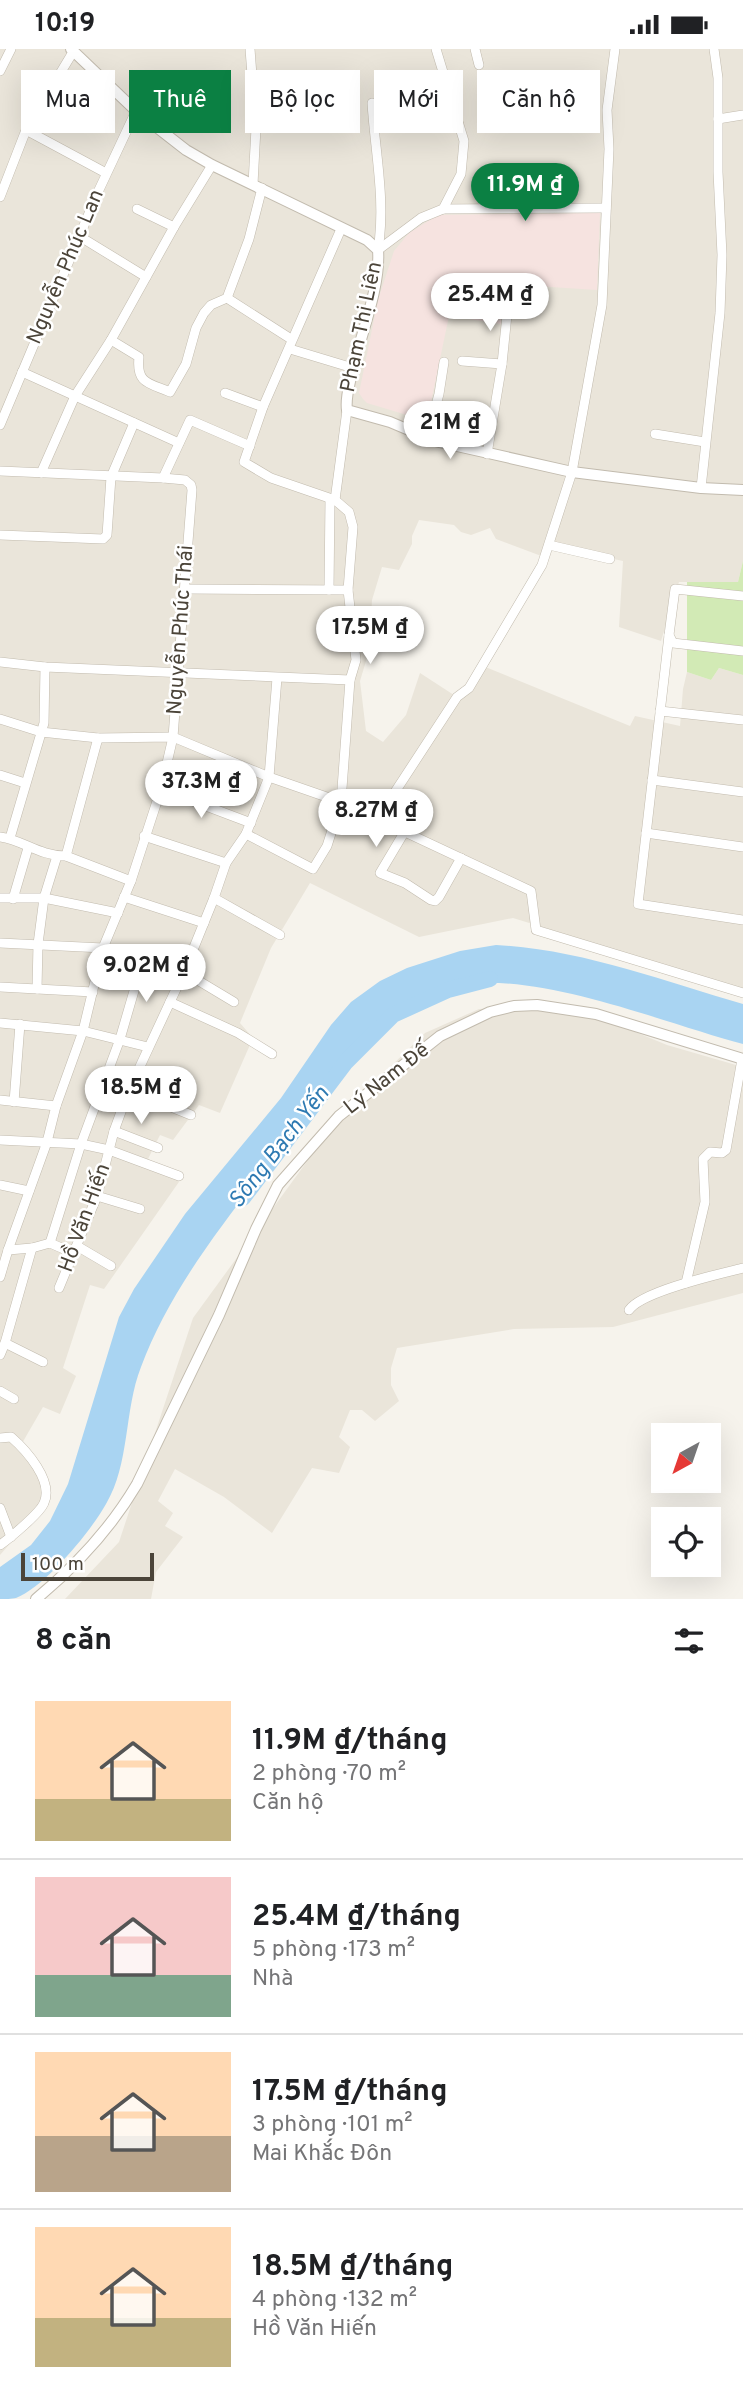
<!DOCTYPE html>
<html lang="vi">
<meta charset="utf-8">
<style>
body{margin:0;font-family:Overpass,sans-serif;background:#f2f2f2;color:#202124;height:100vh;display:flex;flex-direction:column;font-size:26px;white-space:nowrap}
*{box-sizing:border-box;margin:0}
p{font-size:23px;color:#757577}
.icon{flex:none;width:38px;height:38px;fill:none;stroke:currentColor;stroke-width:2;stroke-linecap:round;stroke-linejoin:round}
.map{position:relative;height:1550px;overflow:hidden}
.panel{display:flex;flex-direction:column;background:#fff;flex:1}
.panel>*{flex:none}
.top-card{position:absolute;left:21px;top:21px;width:702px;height:63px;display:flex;gap:14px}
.needle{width:46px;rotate:220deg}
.fabs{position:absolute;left:651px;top:1374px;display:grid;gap:14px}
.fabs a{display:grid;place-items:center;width:70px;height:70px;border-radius:0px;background:#fff;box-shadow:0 7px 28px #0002;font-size:35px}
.scale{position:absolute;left:21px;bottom:18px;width:133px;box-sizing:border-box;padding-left:7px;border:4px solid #4b4439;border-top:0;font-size:19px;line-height:24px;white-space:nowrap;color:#4b4439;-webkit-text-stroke:5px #fff;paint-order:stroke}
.price{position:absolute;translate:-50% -60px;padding:0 16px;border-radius:24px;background:#fff;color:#222;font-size:23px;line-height:46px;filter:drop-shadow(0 2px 4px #0008)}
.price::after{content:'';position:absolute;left:50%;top:42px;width:21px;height:16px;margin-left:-10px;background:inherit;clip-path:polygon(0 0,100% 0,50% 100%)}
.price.selected{background:#0b8043;color:#fff}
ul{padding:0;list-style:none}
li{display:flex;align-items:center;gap:21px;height:175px;padding:0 35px}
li+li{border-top:2px solid #e0e0e0}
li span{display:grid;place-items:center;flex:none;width:196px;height:140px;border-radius:0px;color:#555}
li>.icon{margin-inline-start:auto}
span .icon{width:84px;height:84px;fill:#fffc;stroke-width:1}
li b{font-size:30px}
h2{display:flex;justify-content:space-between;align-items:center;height:84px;padding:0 35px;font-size:30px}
.pill{padding:0 24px;border-radius:0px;background:#fff;box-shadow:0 7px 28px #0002;font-size:24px;line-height:63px}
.pill.selected{background:#0b8043;color:#fff}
.status{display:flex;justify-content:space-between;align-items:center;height:49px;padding:0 35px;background:#fff;direction:ltr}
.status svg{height:19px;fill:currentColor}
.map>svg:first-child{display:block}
.residential{fill:#eae5da}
.medical{fill:#f6e3e0}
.green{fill:#d2eab5}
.water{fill:#a9d4f2}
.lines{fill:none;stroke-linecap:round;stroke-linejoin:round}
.river{stroke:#a9d4f2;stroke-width:16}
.minor-casing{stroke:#c2bbae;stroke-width:10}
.tertiary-casing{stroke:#c2bbae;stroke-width:12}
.minor{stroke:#fff;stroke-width:9}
.tertiary{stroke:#fff;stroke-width:10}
.labels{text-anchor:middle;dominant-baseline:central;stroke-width:5;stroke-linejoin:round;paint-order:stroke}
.street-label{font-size:21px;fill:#4b4439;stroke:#fff}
.water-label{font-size:23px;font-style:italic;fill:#2e7ab2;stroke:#fff}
</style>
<div class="status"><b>10:19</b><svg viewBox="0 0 49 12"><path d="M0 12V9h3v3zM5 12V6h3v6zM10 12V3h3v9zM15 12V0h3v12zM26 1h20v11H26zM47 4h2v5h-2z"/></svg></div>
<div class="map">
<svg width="743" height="1550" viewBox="0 0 743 1550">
<rect width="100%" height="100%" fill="#f6f3ec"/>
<!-- residential -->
<g class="residential">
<path d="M0,0H743V512L738,533H679L661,592L619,578L623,512L549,496L544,508L496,490L490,479L471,486L461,483L454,476L419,471L412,487V495L399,521L382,518L372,551L369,602L360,632L366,682L383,693L406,666L420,624L457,648L483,617L630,677L635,667L680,677L683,640L687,623L711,631L719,619L743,626V940L513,869L419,888L310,834L271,899L240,974L253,989L220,1064L199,1056L173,1091L160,1086L148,1110L181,1130L104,1240L90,1236L63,1319L76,1327L60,1365L43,1358L21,1396L49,1450L0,1506Z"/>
<path d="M523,958L599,968L667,996L743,1018V1244L613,1278L514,1280L397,1299L391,1319V1336L399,1352L375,1372L362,1361H350L339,1388L350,1398L339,1424L312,1419L272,1484L224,1448L175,1420L158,1452L173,1464L165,1477L183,1488L156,1523L151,1550H65L119,1493L193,1269L340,1067L425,984L479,960Z"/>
</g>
<!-- medical -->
<path class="medical" d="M600,164L597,241L504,235L501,275L449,267L427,372L367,354L363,350L359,344L378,251L394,202L409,184L438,166Z"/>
<!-- green -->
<path class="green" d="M743,512V626L719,619L711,631L687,623V533H738Z"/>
<!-- water -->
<path class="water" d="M496,896C580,900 663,932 743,955V995C663,974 529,918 450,938C425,944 402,959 383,975C350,1002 325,1042 299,1076C243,1150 174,1229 141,1318C124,1361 130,1415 106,1455C91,1482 45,1538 16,1549C12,1550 5,1550 0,1550V1518L31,1496L50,1472L68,1435L119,1268L134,1240L185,1165L281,1049L331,976L351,953L380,932L407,919L460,902Z"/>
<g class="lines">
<!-- river -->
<path class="river" d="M243,1149L346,1013L393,966L448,941L490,930"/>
<defs>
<g id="minor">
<path d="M250,0L256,79L253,135"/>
<path d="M475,0L479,16"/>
<path d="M0,22L11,0"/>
<path d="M372,54C375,103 386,152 378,201"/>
<path d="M718,70L743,66"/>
<path d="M26,81L106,124"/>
<path d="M0,148L26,81L73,3"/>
<path d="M137,160L174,178"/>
<path d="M443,160L606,159"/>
<path d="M79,187L146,228"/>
<path d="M378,201L421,169L443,160L461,125L464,92L436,0"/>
<path d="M227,249L291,290"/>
<path d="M111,291L139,308C136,335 149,334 170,343L186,315L196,279L204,264L211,256L227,249L249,190L262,139"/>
<path d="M290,300L353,319"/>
<path d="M462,312L502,315L487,405"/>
<path d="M502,315L508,256"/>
<path d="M22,323L179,394"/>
<path d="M225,344L263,358"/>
<path d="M0,376L98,143L136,62"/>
<path d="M655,385L705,393"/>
<path d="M427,389L439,345L444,313"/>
<path d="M0,422L163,429L185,431L191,436L192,441L173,688L161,740L131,832L103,899L83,982L56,1057L47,1093L8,1201L0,1228"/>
<path d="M41,424L75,347L111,291L174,178L212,116"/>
<path d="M163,429L190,371L250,397"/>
<path d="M701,439L720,264L722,206L718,123V29L714,0"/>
<path d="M335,451L347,361"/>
<path d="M0,486L103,490L107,486L111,428L134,374"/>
<path d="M549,496L610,510"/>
<path d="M186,540L348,541"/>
<path d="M329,541L330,450"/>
<path d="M743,547L675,540L669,586L673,594L743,602"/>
<path d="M669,586L638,855L743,871"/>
<path d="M0,613L45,618L350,631"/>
<path d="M660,662L743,671"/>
<path d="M0,670L41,683L98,689L173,688L269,728L341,753L531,842L536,881L743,944"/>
<path d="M0,726L25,734"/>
<path d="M652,731L743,743"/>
<path d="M161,740L251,774"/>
<path d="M378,769L457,648L469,639L542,516L572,423L602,256L609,100L607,61L615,0"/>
<path d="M405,782L380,824L405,834L431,851L435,852L439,848L461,809"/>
<path d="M646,784L743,798"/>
<path d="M246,785L313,820L327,797L341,753L350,631L356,611L348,541L353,478L349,463L335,451L271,429L244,413L263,358L341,180"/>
<path d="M144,787L226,814"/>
<path d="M0,788C23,791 39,807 66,807L131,832"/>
<path d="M10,789L44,674L45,618"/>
<path d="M66,807L98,689"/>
<path d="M124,848L204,874"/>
<path d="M0,849H44L118,864"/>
<path d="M214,849L280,886"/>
<path d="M13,850L28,799"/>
<path d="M0,894L103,899L184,923L234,953"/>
<path d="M0,938L93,943"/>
<path d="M37,940L38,895L44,849L57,807"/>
<path d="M170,953L238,984L272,1005"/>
<path d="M0,974L83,982L148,998"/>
<path d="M129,1041L191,1066"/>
<path d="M0,1051L56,1057"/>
<path d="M14,1053L20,975"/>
<path d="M114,1082L158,1099"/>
<path d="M0,1091L81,1095L109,1101L179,1127"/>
<path d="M0,1136L29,1142"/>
<path d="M97,1147L140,1160"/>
<path d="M50,1194L81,1095L120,990L143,911"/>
<path d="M77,1197L111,1217"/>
<path d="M8,1201L32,1199L50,1194L73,1204"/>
<path d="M686,1234L705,1153L703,1110L710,1103L722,1104L726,1101L742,1010"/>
<path d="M59,1239L97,1147L114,1082L129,1041L184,923L214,849L226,814L246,785L269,728L277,629"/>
<path d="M629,1261C642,1242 719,1225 743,1219"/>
<path d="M5,1294L43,1313"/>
<path d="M0,1306L5,1294L32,1199"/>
<path d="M0,1342L14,1350"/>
<path d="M0,1389L11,1388C26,1401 54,1432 44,1454C40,1464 10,1489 0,1496"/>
<path d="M0,1459L11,1488"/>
</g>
<g id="tertiary">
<path d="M71,0L136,62L186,101L212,116L367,191L378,201C381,237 360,288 352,323C350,335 345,348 347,361L390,373L435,392L572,423L701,439L743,441"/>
<path d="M36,1550C76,1517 111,1479 137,1435L219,1266L256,1180L278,1136L339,1067L440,987L490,963L514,957L537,956L596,965L743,1010"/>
</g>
</defs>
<!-- minor casing -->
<use href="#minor" class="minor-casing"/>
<!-- tertiary casing -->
<use href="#tertiary" class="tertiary-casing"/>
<!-- minor -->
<use href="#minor" class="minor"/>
<!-- tertiary -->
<use href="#tertiary" class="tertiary"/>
</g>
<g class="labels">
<!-- street labels -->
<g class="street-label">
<text transform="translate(66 218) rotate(-67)">Nguyễn Phúc Lan</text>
<text transform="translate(362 278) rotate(-78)">Phạm Thị Liên</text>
<text transform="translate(181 581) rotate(-86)">Nguyễn Phúc Thái</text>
<text transform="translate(387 1030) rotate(-38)">Lý Nam Đế</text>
<text transform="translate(85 1169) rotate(-70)">Hồ Văn Hiến</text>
</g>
<!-- water labels -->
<g class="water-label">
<text transform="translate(280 1099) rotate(-52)">Sông Bạch Yến</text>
</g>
</g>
</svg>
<div class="fabs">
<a><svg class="needle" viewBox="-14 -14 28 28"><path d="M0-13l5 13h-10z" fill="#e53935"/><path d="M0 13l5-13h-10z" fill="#757577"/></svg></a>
<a><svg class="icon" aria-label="locate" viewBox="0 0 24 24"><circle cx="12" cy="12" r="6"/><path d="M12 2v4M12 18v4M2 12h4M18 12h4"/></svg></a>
</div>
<div class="scale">100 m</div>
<b class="price selected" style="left:525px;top:174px">11.9M ₫</b>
<b class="price" style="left:490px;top:284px">25.4M ₫</b>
<b class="price" style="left:450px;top:412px">21M ₫</b>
<b class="price" style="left:370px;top:617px">17.5M ₫</b>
<b class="price" style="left:201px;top:771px">37.3M ₫</b>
<b class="price" style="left:376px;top:800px">8.27M ₫</b>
<b class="price" style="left:146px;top:955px">9.02M ₫</b>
<b class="price" style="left:141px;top:1077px">18.5M ₫</b>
<div class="top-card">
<a class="pill">Mua</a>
<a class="pill selected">Thuê</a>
<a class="pill">Bộ lọc</a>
<a class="pill">Mới</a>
<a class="pill">Căn hộ</a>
</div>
</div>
<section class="panel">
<h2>8 căn<svg class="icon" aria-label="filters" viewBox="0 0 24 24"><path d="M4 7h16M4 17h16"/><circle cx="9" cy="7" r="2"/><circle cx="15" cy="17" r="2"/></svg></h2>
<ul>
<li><span style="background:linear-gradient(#ffd9b3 70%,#c2b280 0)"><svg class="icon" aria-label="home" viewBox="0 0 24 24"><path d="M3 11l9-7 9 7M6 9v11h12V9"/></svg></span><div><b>11.9M ₫/tháng</b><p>2 phòng · 70 m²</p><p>Căn hộ</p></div></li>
<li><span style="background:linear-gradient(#f6c9c9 70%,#7fa58c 0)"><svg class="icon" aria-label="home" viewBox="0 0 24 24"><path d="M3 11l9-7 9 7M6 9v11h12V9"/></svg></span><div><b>25.4M ₫/tháng</b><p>5 phòng · 173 m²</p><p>Nhà</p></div></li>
<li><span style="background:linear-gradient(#ffd9b3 60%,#b9a48a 0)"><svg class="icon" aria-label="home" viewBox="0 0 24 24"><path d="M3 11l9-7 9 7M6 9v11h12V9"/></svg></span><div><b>17.5M ₫/tháng</b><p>3 phòng · 101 m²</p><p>Mai Khắc Đôn</p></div></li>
<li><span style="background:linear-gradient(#ffd9b3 65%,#c2b280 0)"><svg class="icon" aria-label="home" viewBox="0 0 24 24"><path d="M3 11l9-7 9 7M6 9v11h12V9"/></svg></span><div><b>18.5M ₫/tháng</b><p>4 phòng · 132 m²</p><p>Hồ Văn Hiến</p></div></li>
</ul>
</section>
